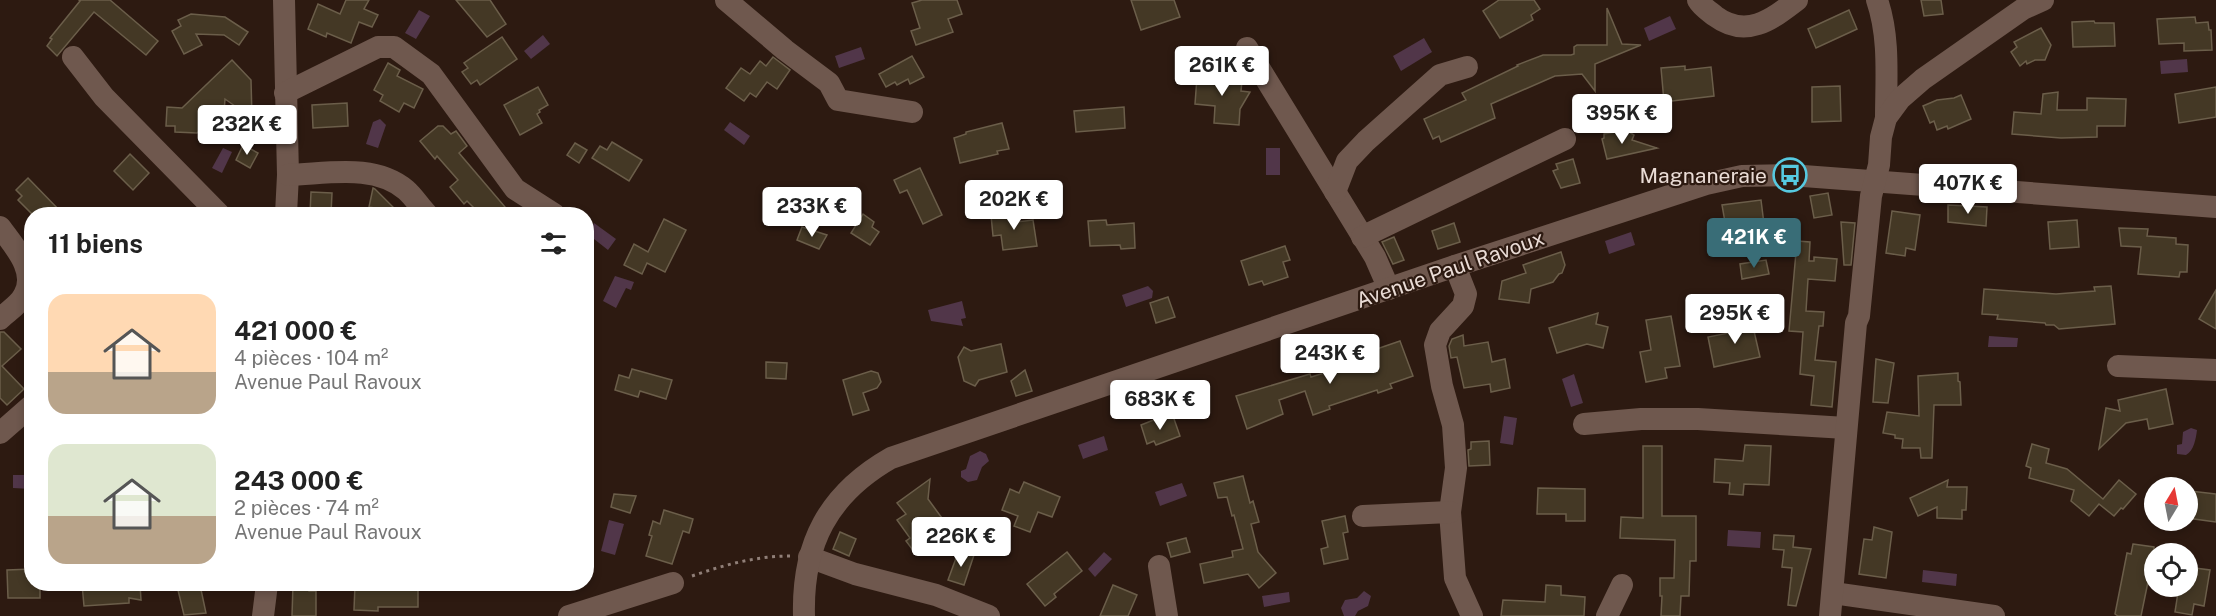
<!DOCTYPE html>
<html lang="fr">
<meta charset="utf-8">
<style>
body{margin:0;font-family:"Public Sans",sans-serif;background:#f6f6f6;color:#222;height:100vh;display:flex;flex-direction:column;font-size:22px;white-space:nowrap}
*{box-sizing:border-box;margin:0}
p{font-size:20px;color:#767676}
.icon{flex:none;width:33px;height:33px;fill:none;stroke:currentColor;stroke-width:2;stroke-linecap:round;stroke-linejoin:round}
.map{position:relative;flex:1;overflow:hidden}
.side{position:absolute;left:24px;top:207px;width:570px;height:384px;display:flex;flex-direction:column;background:#fff;border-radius:24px;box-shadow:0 3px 9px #0003}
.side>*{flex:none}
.needle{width:39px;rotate:10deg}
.fabs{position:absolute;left:2144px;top:477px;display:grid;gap:12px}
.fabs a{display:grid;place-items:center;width:54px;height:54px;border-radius:50%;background:#fff;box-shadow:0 3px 9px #0003;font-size:30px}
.price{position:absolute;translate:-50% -51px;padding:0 14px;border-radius:6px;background:#fff;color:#222;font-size:20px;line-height:39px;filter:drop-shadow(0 2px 3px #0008)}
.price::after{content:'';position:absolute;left:50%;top:36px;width:18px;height:14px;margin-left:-9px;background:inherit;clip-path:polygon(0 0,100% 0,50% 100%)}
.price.current{background:#396d77;color:#fff}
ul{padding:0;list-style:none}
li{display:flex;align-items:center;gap:18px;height:150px;padding:0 24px}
li span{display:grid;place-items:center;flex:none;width:168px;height:120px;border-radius:18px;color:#555}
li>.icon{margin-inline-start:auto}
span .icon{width:72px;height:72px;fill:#fffc;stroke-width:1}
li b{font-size:26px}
h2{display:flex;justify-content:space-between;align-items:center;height:72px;padding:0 24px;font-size:26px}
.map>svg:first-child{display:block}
.water{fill:#513649}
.building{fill:#443825;stroke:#6b5e4a;stroke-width:1.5}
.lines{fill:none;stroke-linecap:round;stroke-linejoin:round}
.path{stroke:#907f78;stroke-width:3;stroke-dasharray:3 4.5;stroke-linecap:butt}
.minor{stroke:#6f584e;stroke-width:22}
.labels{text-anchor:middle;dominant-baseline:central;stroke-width:4.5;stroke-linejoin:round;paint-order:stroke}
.poi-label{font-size:21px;fill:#eadcd6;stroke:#2d1a11;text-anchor:end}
.street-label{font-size:21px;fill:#eadcd6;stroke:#2d1a11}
</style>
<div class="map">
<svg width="2216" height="616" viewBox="0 0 2216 616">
<rect width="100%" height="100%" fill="#2d1a11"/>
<!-- water -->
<g class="water">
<path d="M419,10L430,16L416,39L405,33Z"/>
<path d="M1670,16L1676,29L1649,41L1644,28Z"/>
<path d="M543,35L550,44L531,59L524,51Z"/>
<path d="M1424,38L1432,52L1401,71L1393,56Z"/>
<path d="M861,47L865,59L839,68L835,56Z"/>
<path d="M2187,59L2188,72L2161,74L2160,61Z"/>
<path d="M380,119L386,125L378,148L366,144L373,122Z"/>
<path d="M730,122L750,136L744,145L724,130Z"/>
<path d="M223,148L232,152L222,173L212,168Z"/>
<rect x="1266" y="148" width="14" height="27"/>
<path d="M594,223L616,239L608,250L594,239L592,241L588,239L590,236L587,234Z"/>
<path d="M1631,232L1635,245L1609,254L1605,241Z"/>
<path d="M615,276L634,282L631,290L626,288L616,308L603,301Z"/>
<path d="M1148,286L1153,291L1152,298L1126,307L1122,295Z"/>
<path d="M962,301L966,318L961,319L963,326L931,321L928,310Z"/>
<path d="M1989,336L2018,338L2017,347H1988Z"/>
<path d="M1574,374L1583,403L1571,407L1562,379Z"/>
<path d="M1504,416L1517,418L1513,445L1500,443Z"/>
<path d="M2191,428L2197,430C2196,438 2194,451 2186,455L2177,454V445L2182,444L2183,432Z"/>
<path d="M1104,436L1108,450L1083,459L1078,445Z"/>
<path d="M980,451L986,454L989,461L982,467L977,480L968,482L961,477V471L966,469L970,456Z"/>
<path d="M13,475H31V489L13,488Z"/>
<path d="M1182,483L1187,496L1160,506L1155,492Z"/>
<path d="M609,520L624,524L615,555L601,551Z"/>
<path d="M1728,530L1761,532L1760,548L1727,546Z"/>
<path d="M1104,552L1112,559L1095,577L1088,569Z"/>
<path d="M1923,570L1957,574L1956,586L1922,582Z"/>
<path d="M1364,591L1371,596L1368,606L1358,611L1355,616H1344L1341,608L1345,600L1357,598Z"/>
<path d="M1289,592L1290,602L1264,607L1262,596Z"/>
</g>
<!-- building -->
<g class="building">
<path d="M79,0H110L158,41L146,55L94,12L57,56L47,46L52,39L50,38L80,1Z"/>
<path d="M346,0H369L364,9L378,15L372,27L359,22L351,43L327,33L326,37L308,29L318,4L340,14Z"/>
<path d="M456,0H490L506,24L487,37Z"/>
<path d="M922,0H957L962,14L948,19L953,32L916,45L911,31L920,28L912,3Z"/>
<path d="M1131,0H1174L1180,17L1141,30Z"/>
<path d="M1499,0H1534L1540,9L1531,15L1533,20L1500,38L1483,11Z"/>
<path d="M1921,0H1941L1943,14L1924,16Z"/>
<path d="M1607,8L1622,44L1641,45L1595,64V91L1582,74L1555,76L1491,104L1495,118L1441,142L1439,136L1433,139L1424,119L1466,100L1462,93L1518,66L1517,65L1543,55H1571L1574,54V47L1577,45H1607Z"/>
<path d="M1849,10L1857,29L1816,48L1808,29Z"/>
<path d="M191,14L225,17L248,32L239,45L224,35L196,34L202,45L184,54L172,31L181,26L178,20Z"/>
<path d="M2195,17L2196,23L2208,22L2209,30H2211L2212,50L2184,51V43L2159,44L2157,19Z"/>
<path d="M2094,21L2095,23H2114L2115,46L2073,47L2072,22Z"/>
<path d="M2041,28L2051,45L2045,60H2035L2027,64L2026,61L2020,66L2011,52L2017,47L2014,42Z"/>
<path d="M502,37L517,59L480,85L477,80L471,84L462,72L468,68L464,63Z"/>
<path d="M912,56L924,77L910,84L908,79L897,85L895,82L886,87L879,74Z"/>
<path d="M773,57L790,70L777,89L767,82L756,97L750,93L744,101L726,88L741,68L750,74L760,61L766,66Z"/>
<path d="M232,60L251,80L252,118L225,99L223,126L207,124L197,133L175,132V126H166L167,107L182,108Z"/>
<path d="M388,63L400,70L397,76L423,89L414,108L404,103L399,112L380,101L383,95L374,90Z"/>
<path d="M1685,66V70L1711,67L1714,96L1664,102L1661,68Z"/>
<path d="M1217,72L1232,73V80L1242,81L1241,91L1250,92L1240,109L1239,125L1214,123L1215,106L1195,104L1197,77L1217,78Z"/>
<path d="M1840,86L1841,121L1812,122V87Z"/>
<path d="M538,87L548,105L539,110L540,112L537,114L542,123L520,135L504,105Z"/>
<path d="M2216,87V117L2179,123L2175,94Z"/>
<path d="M2058,92L2057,110H2087V98L2126,99L2125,126H2097V137L2061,138L2012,134L2014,112L2041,114L2043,94Z"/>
<path d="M1961,95L1971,119L1948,129L1947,126L1937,130L1934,121L1930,123L1923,106L1937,100L1954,98Z"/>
<path d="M347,103L348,126L313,128L312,105Z"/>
<path d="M1124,107L1125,128L1076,132L1074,111Z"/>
<path d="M1002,123L1009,149L997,151L998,154L960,163L954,138L966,134V132Z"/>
<path d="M438,126H443L451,134L456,131L467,146L459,153L511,214H473L475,209L467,201L464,204L450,187L458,180L437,156L435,159L420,141Z"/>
<path d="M1626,130L1634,135L1632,140L1657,148L1607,159L1602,139L1604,138V134Z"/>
<path d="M612,142L642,160L629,181L592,158L600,146L607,150Z"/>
<path d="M575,143L587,150L579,163L567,155Z"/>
<path d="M243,145L258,153L250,168L236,160Z"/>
<path d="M130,154L149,173L133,190L114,171Z"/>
<path d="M1573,159L1580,183L1561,188L1553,171L1558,169L1556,164Z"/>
<path d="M920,168L942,215L923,224L907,190L900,193L894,180Z"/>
<path d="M28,178L63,214H32L18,200L22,196L16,190Z"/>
<path d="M373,188L375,189L398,212L369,207Z"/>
<path d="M311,192L332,193L331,214H310Z"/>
<path d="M1828,193L1832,215L1814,218L1810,196Z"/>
<path d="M1761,200L1764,224L1726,228L1722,205Z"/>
<path d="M1948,205L1987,207L1986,226L1948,222Z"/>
<path d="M1892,211L1920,215L1915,250L1906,248L1905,256L1886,253Z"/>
<path d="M1015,212L1016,222L1033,220L1037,246L1003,250L1001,235L993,236L991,215Z"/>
<path d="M863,214L874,222L872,227L879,232L870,245L851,233Z"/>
<path d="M664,219L686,230L665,272L647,263L642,274L624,265L634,244L648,252Z"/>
<path d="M1106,220L1107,225L1134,223L1135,248L1121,249L1120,245L1090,246L1088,221Z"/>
<path d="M2077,220L2079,247L2050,249L2048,222Z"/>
<path d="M1841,222L1855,223L1851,265H1844Z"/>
<path d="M1454,223L1460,242L1438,249L1432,231Z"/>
<path d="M802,227L827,235L819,249L797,240Z"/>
<path d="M2119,228L2148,229L2147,236L2176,238V244L2188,245L2187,272H2180L2179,277L2138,274L2141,247L2121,246Z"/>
<path d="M1394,237L1404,260L1393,264L1382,242Z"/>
<path d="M1797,241L1810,242L1809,261H1814V257L1837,259L1835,281L1808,279L1806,311L1824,312L1823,326H1819L1815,360L1836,362L1832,407L1811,405L1814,376L1800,374L1803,332L1789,331Z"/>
<path d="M1285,246L1290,260L1283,262L1288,277L1264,285L1262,281L1249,285L1241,261Z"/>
<path d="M1561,252L1565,265L1562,273L1559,274L1553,282L1531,289L1529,303L1499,299L1502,281L1526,273L1523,265Z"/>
<path d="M1766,260L1769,274L1742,279L1740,264Z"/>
<path d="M2111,286L2115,324L2059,329L2054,325H2046L2045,323L1997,319L1998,315L1982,314L1984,289L2056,294L2095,291L2094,287Z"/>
<path d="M2216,290V329L2199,319Z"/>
<path d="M1168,297L1175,317L1156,323L1150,303Z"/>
<path d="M1598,313L1596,324L1608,327L1603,348L1587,344L1557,353L1549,328Z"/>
<path d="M1671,316L1680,366L1665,368L1667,378L1646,382L1640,352L1651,350L1646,320Z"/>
<path d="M1751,318L1760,357L1714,367L1708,337L1739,331L1737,321Z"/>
<path d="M0,332H4L21,349L2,366L24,389L7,405L0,398Z"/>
<path d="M1463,335L1464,346L1488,342L1492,362L1505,359L1510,388L1491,392L1490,384L1464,388L1457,357L1451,358L1449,346L1452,339Z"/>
<path d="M1400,341L1413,376L1390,384L1392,388L1378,393L1377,390L1329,406L1330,409L1313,415L1305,391L1279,400L1283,414L1247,429L1236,396L1310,374L1311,377L1367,360L1365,353Z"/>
<path d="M1001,344L1007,372L979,380L975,386L964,381L958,357L964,347L971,351Z"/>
<path d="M1876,359L1894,363L1888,403L1873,402Z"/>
<path d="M766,362L787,363L786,379L766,378Z"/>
<path d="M632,369L672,380L666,399L640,391L638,397L615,390L619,375L629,378Z"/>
<path d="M1025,370L1032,391L1016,396L1011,381Z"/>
<path d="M871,371L878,373L881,382L877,388L863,393L869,410L853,415L843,380Z"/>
<path d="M1958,373V381L1960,382L1961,405H1934L1932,458H1921L1920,448H1902L1903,439L1895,438V435L1883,433L1887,412L1919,416L1918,376Z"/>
<path d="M2166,389L2173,424L2149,429L2147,419L2126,423L2099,449L2106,408L2120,411L2118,400Z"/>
<path d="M1173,416L1180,436L1156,445L1154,441L1147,444L1141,425L1161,417L1162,420Z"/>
<path d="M1489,441L1490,465L1469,466L1468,450L1471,449V442Z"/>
<path d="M2032,444L2049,449L2046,463L2067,469L2103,499L2119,480L2136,494L2123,509L2121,508L2114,516L2099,504L2089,516L2071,501L2074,490L2029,478L2031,468L2026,466Z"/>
<path d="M1745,445L1771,446L1769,485L1744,484L1743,495L1729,494L1730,483L1714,482L1715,459L1743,461Z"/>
<path d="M1643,446H1662V516H1696V561H1690L1689,596H1681L1680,616H1661L1662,596H1660V578H1674L1675,540L1620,538L1621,517L1643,518Z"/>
<path d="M1243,476L1250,503L1253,501L1259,522L1251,524L1258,552L1276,573L1259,588L1248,574L1204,583L1200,564L1233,557L1232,551L1243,549L1234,515L1232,516L1227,497L1218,498L1214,483Z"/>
<path d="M930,479L928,499L947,525L940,531L942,533L915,553L906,541L910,538L897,520L906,514L897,503Z"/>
<path d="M1948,480L1947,487H1967L1966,510H1962V519L1937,518V507L1918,516L1910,498Z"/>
<path d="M1024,482L1060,497L1052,517L1038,512L1030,532L1014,526L1018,516L1002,510L1010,489L1019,493Z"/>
<path d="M1538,488L1585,489V521H1566V514H1537Z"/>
<path d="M2190,491L2216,494V522L2187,518V500Z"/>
<path d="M614,494L636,496L630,513L611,507Z"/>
<path d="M664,510L693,519L689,533L683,531L672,564L646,556L652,536L649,535L653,521L660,524Z"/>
<path d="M1345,516L1348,532L1343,533L1348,559L1324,564L1321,549L1328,547L1322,521Z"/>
<path d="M1874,527L1892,532L1886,578L1859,574L1864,539L1872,540Z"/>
<path d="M840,532L856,539L849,556L833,549Z"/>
<path d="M1774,535L1794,536L1793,547L1811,549L1796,606L1788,605L1792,568L1782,567L1784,550L1773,549Z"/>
<path d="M1186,538L1190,552L1171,557L1167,543Z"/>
<path d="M2133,544L2154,547V578L2149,577L2141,616H2118L2115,614L2127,553L2131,554Z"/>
<path d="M959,550L974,555L964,585L948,580Z"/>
<path d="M1067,552L1082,571L1054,594L1056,597L1045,606L1027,584Z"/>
<path d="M2187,567L2210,570L2204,606L2194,604L2192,615L2175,612L2179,586H2187Z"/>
<path d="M32,569V584H40V598H8L7,570Z"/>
<path d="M82,584H140L141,600L129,598V603L84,606Z"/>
<path d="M293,584H309V591H316V616H292Z"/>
<path d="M355,584H418V607H378V611L354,610Z"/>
<path d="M200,585L206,613L184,615L178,590Z"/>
<path d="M1113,585L1137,595L1128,616H1100Z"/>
<path d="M1546,585L1561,586V595L1585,597L1584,616H1501L1503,600L1545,602Z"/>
</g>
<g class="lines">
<!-- path -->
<path class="path" d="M692,576C724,565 756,556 790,556"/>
<!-- minor -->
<g class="minor">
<path d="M284,0L288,175L286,214"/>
<path d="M726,0L785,50L829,83L838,100L912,112"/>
<path d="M1698,0C1702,7 1709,11 1715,16C1746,39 1771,20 1797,0"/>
<path d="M1877,0C1890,37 1886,80 1886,118"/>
<path d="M1247,48L1375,257L1389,289"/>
<path d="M73,57L104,97L219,214"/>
<path d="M285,93L378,47H394L431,74L515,189L554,214"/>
<path d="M288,175C327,174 374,163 406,190C414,197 420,207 427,214"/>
<path d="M1335,192L1347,161L1366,141L1440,75L1467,67"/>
<path d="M0,227C13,245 38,271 24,295C20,304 7,312 0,319"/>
<path d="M1362,237L1565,139"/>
<path d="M1455,266L1466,294L1463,306L1440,331L1435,345L1442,386L1453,425L1456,468L1450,512L1455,578L1472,616"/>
<path d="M2118,366L2216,370"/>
<path d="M1584,424L1641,419H1698L1846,428"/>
<path d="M0,433L32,405"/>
<path d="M1363,516L1450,512"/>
<path d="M809,557L855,574L936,595L989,616"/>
<path d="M1159,566L1167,616"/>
<path d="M1833,593L1994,616"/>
<path d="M263,616L267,584"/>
<path d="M569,616L673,583"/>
<path d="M804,616C802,544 828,494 891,458L1455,266L1706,184L1742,176L1790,175L2216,207"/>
<path d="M1607,616L1622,585"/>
<path d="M1830,616L1856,323L1859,316L1871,196L1879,165L1881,137L1886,118L1900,99L1923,79L2023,9L2043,0"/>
</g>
</g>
<!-- icons -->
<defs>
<symbol id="bus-ring" viewBox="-11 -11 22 22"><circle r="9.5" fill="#2d1a11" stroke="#56c9e0" stroke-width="1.5"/><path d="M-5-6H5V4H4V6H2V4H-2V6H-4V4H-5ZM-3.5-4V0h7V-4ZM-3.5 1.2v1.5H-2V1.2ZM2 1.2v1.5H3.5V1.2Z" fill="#56c9e0"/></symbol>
</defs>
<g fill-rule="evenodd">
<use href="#bus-ring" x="1771" y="156" width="38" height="38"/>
</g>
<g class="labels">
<!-- poi labels -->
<g class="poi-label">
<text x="1767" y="175">Magnaneraie</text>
</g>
<!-- street labels -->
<g class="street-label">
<text transform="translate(1450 269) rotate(-19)">Avenue Paul Ravoux</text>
</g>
</g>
</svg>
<div class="fabs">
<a><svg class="needle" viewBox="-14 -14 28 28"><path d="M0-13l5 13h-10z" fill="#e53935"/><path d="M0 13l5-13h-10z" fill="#767676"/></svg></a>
<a><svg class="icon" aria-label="locate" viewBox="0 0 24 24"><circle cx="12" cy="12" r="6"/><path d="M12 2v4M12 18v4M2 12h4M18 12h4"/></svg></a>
</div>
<b class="price" style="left:1222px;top:97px">261K €</b>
<b class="price" style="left:1622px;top:145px">395K €</b>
<b class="price" style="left:247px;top:156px">232K €</b>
<b class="price" style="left:1968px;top:215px">407K €</b>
<b class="price" style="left:1014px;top:231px">202K €</b>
<b class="price" style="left:812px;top:238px">233K €</b>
<b class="price current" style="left:1754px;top:269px">421K €</b>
<b class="price" style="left:1735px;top:345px">295K €</b>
<b class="price" style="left:1330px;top:385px">243K €</b>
<b class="price" style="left:1160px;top:431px">683K €</b>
<b class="price" style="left:961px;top:568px">226K €</b>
<section class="side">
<h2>11 biens<svg class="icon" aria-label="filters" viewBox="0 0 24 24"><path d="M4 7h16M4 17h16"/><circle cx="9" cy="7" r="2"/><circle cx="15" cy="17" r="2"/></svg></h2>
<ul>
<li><span style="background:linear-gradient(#ffd9b3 65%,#b9a48a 0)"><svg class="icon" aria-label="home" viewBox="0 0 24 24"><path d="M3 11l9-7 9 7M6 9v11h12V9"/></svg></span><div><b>421 000 €</b><p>4 pièces · 104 m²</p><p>Avenue Paul Ravoux</p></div></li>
<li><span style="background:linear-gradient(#dfe7d0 60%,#b9a48a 0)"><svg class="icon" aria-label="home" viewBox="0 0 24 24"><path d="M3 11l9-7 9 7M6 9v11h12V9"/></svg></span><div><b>243 000 €</b><p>2 pièces · 74 m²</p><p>Avenue Paul Ravoux</p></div></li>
</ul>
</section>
</div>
